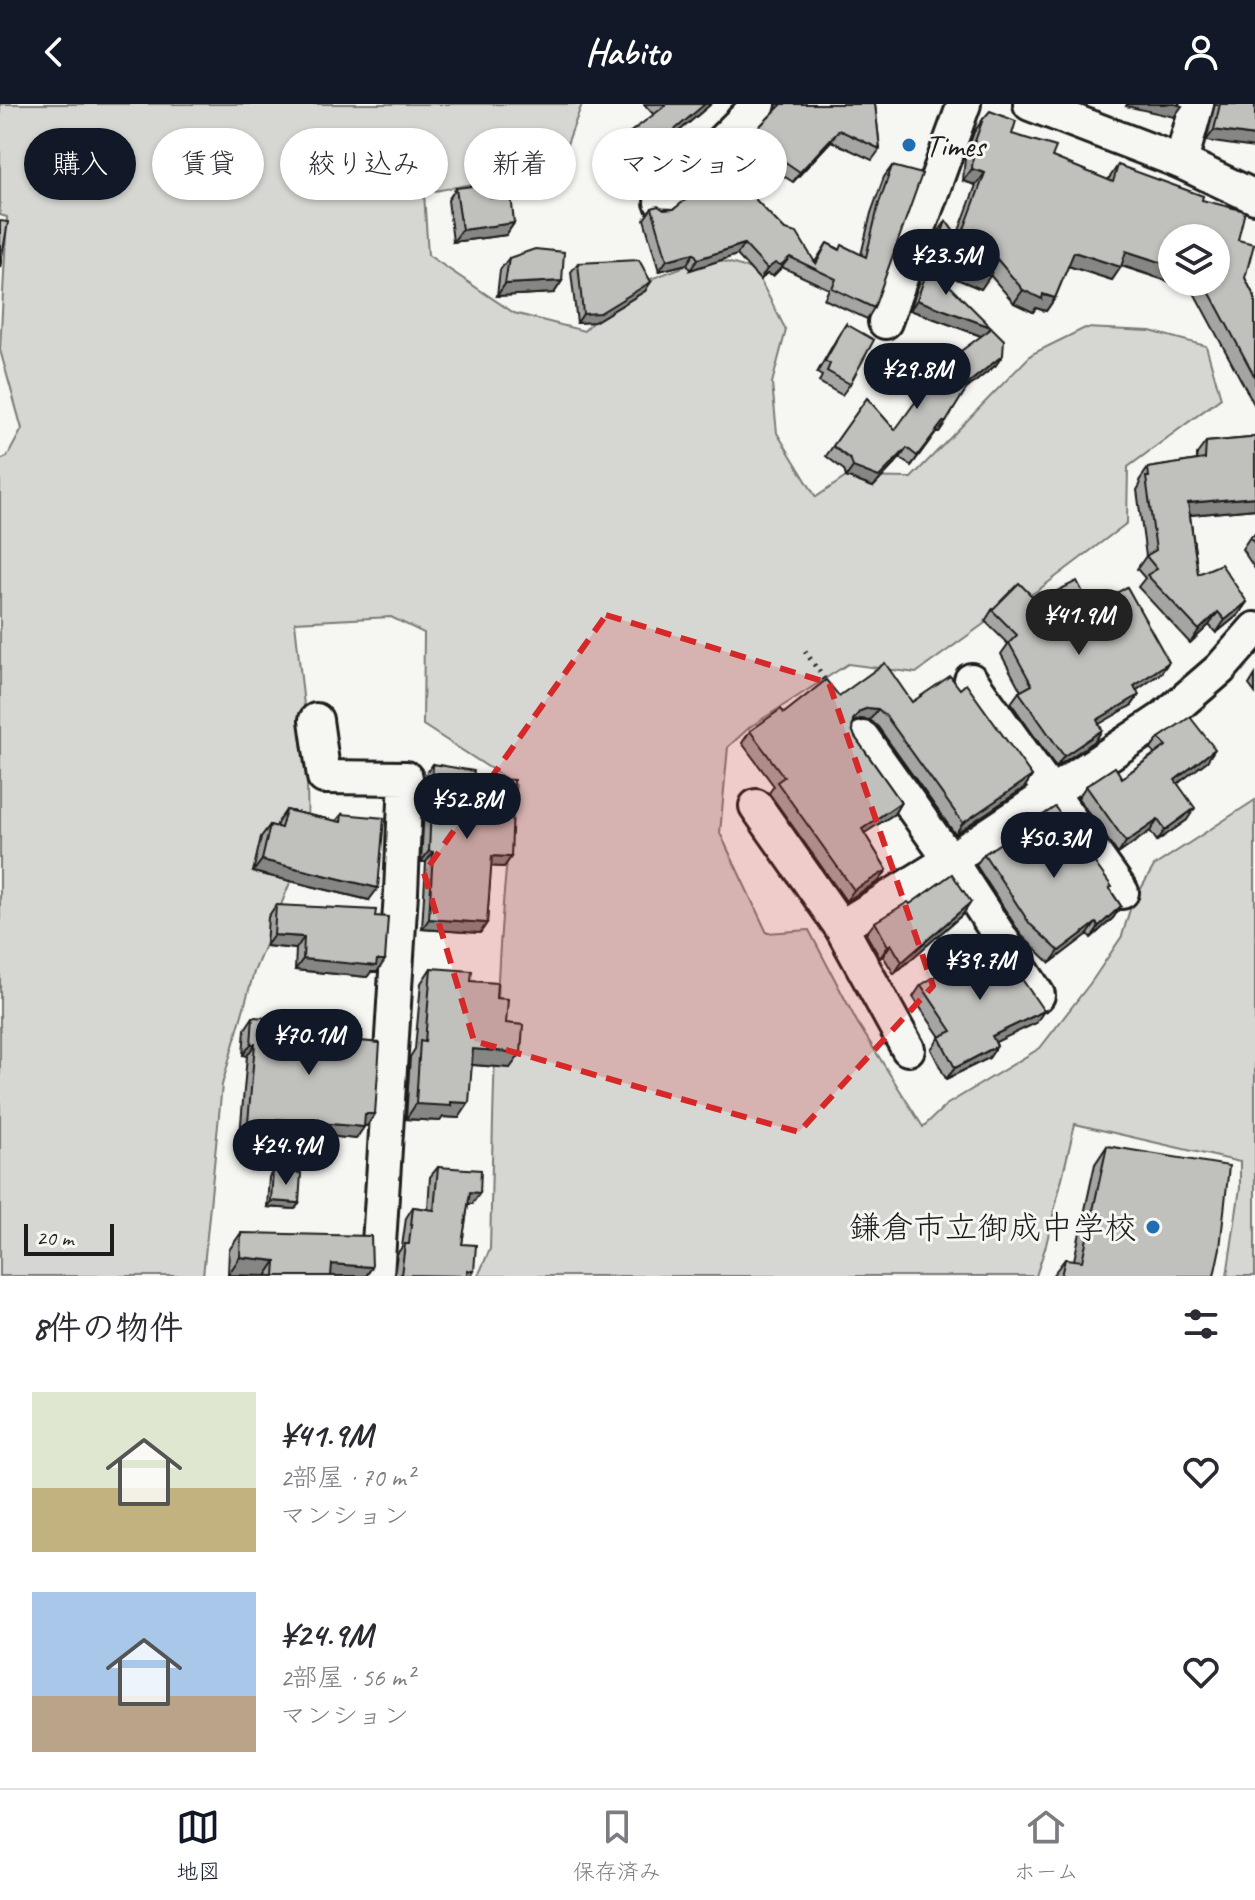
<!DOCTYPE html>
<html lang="ja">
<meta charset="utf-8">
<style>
body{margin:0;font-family:Caveat,"Klee One",sans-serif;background:#f2f2f3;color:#2b2b33;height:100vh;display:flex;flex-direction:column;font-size:30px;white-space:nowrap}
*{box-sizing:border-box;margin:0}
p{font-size:26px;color:#7c7c81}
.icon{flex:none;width:44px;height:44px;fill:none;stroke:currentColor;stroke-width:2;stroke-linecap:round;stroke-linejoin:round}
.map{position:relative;height:1172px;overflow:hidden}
.details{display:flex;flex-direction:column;background:#fff;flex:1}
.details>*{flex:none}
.banner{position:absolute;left:24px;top:24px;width:800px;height:72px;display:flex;gap:16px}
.fabs{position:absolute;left:1158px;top:120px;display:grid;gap:16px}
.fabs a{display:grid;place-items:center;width:72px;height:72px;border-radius:50%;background:#fff;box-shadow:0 2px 6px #0004;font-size:40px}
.scale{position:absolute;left:24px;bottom:20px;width:90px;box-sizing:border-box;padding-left:8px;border:4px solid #1c1c1c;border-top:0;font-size:22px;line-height:28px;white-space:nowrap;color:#1c1c1c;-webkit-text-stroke:6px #f6f6f2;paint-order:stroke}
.price{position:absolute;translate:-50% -68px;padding:0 18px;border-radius:28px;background:#111827;color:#fff;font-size:26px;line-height:52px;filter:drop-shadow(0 2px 4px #0008)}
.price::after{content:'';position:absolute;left:50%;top:48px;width:24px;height:18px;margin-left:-12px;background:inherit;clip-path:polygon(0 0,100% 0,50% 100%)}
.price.current{background:#222;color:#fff}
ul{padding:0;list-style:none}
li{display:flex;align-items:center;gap:24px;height:200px;padding:0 32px}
li span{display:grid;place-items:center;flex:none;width:224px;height:160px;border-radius:0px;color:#555}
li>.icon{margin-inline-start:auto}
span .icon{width:96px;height:96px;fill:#fffc;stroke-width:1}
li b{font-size:34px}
h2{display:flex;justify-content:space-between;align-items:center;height:96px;padding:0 32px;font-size:34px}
.chip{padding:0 28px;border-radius:36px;background:#fff;box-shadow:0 2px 6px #0004;font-size:28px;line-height:72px}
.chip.current{background:#111827;color:#fff}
header{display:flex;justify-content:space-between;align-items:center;height:104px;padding:0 32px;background:#111827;color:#fff;font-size:36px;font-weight:700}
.tab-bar{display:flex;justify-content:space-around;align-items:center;height:112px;border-top:2px solid #e1e1e2;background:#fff;font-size:22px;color:#7c7c81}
.tab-bar a{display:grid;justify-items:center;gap:4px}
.tab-bar .current{color:#111827}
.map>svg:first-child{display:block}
.green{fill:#d6d6d2;stroke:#797977;stroke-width:2}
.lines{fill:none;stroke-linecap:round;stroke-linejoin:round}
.minor-casing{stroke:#1c1c1c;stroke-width:38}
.path{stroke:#1c1c1c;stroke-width:5;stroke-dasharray:2 6;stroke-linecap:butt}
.minor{stroke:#f6f6f2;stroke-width:32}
.wall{fill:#a5a5a3;stroke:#1c1c1c;stroke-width:2;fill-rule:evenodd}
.shaded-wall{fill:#868684;stroke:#1c1c1c;stroke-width:2}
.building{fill:#c0c0bd;stroke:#1c1c1c;stroke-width:2}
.marked{fill:#d62828;fill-opacity:0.2;stroke:#d62828;stroke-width:6;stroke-dasharray:16 10;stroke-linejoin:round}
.poi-dot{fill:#1f6fb2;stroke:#f6f6f2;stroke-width:3}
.labels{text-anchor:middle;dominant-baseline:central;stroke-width:6;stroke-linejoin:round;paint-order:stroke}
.poi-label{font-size:32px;fill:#1c1c1c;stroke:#f6f6f2;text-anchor:start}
</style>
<header><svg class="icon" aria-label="back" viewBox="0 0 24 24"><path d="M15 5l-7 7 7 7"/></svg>Habito<svg class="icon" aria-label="person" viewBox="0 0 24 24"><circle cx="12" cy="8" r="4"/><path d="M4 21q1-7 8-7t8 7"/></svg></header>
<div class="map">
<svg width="1255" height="1172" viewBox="0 0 1255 1172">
<rect width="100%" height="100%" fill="#f6f6f2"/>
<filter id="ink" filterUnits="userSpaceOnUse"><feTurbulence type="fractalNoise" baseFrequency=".0125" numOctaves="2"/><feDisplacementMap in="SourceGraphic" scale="16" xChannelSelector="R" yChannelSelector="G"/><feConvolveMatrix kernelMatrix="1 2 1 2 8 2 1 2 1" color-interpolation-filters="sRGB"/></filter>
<g filter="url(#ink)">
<!-- green -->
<path class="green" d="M0,0H582L558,64L424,89L428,151L514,209L584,227L624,185L709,153L755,166L786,226L772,279L777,329L816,393L846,373L911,374L1032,250L1085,224L1150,227L1206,242L1221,294L1128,363L1127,419L1037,487L992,514L916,569L848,560L750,623L728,643L720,729L767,829L809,826L857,918L923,1023L946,1001L1040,944L1092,877L1122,832L1131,802L1154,762L1255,696V1172H1227L1240,1084V1058L1075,1020L1046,1141L1036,1172H478L490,1145C494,990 494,835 516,681L423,621L424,529L391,513L295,518L306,620L308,734L254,868L222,981L203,1172H0V356L7,353L22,325L0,246L7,113L0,111Z"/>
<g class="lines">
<defs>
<g id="minor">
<path d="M1030,0L1181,58L1255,93"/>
<path d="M1181,58L1197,0"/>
<path d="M661,98L759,0"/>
<path d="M885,218L964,0"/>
<path d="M971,576L1122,788"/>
<path d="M316,616L324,673L406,674L401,788L377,1172"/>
<path d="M863,634L950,756L1038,891"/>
<path d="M756,702L841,823L908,945"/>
<path d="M841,823L950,756L1162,615L1220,565L1255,525"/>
</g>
</defs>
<!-- minor casing -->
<use href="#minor" class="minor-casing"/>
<!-- path -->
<path class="path" d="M805,547L827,579"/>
<!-- minor -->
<use href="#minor" class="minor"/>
</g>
<!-- wall -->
<g class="wall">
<path d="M644,0H711L657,46L616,45L624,33L654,11Z"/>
<path d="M777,0H875L880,45L872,56L831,37L793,78L774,66L751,91L815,158L827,139L839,145L861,151L871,109L884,73L892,62L874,204L867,215L824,195L829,185L782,163L773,172L767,170L760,176L737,151L690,166L687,160L659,167L644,115L652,104L674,105L699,88L706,76L776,6Z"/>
<path d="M1215,0H1255L1206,37Z"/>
<path d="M983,15L1052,53L1108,76L1118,61L1202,96L1238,136L1245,174L1255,194V302L1192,185L1121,162L1112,176L1068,162L1055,194L1046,207L1036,204L1033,208L1014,199L990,171L981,185L933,165L990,225L996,261L966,285L939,328H936L911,362L900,354L873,383L846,373L844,366L826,352L867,294L895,326L981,232L910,206L922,171L928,163L926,162L937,130L946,117L957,132L976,81L963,77L965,53L974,28ZM1216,134V178H1172Z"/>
<path d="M456,84L491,94L514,119L506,131L453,138L448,96Z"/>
<path d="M509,154L562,177L554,189L497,192L500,166Z"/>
<path d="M578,159L645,187L594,218L577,219L571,168Z"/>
<path d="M846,220L850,280L842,291L819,278L822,272L817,269L838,232Z"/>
<path d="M1255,332V405L1190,411L1198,470L1247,498L1238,511L1216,529L1209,521L1190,539L1138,483L1145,474L1137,465L1146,452L1137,386L1140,381L1139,377L1148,364L1197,356V350L1206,338L1250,334Z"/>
<path d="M1255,430V465L1242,445L1250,433Z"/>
<path d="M1037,497L1091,504L1161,569L1137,586L1139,591L1132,601L1099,620L1102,626L1095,637L1056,663L1011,599L1019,588L1021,587L1001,550L1008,540L985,517L992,506Z"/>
<path d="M1255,571V589L1249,581Z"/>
<path d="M960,585L1032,672L1024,684L955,730L878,623L870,616L860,615L853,618L852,625L855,633L901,698L894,710L864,729L887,766L879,777L846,797L769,689L774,682L742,639L750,627L784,609L839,592L912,598Z"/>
<path d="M1159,634L1207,657L1178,679L1187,716L1157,737L1150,727L1118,750L1078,694L1086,682L1122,674L1154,650L1151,645Z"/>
<path d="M433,660L473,674L511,753L504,763L491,762L487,819L480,829L422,825L426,758H421L426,670Z"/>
<path d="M286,706L336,717L342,710L369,796L253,768L261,733L270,721L276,723L278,718Z"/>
<path d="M984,750L1110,785L1121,802L1113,814L1091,834L1088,830L1050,859L1022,832L976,761Z"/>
<path d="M971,798L963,810L894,870L883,852L880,854L866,830L875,818L910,800Z"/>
<path d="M276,801L377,868H371L367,873L295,866L296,845L266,842L268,813Z"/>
<path d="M431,864L471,877L496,894L506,919L510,964L472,961L459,1014L443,1013L440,1017L406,1015L410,953L415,945L421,879Z"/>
<path d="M921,881L1036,919L995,938L997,942L989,954L946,975L931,945L940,933L913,893Z"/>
<path d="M253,913L316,924L361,937L375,1010L367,1022L364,1021L356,1035L276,1027L267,1055L238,1053L247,952L243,951L245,925Z"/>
<path d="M1107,1042L1214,1172H1052L1065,1155L1074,1156L1095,1060Z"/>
<path d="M438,1063L472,1100H468L462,1140L471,1172H394L397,1150L402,1143L406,1114L413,1103L428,1105L430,1073Z"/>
<path d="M273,1067L299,1099L295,1105L267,1103L269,1073Z"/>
<path d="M241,1129L372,1163L366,1172H239L228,1171L229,1146Z"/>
</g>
<!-- shaded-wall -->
<g class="shaded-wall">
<path d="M705,0H711L657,46L616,45L624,33Z"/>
<path d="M1127,0H1175L1182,2L1174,13L1126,2Z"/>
<path d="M839,26L831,37L793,78L800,68Z"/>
<path d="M1214,26L1255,32V44L1206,37Z"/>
<path d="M781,55L774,66L743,101L750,90Z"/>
<path d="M972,65L985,69L976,81L963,77Z"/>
<path d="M514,119L506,131L453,138L462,126Z"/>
<path d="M744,140L737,151L690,166L698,155Z"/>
<path d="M1126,147L1172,162V178H1197L1192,185L1117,160Z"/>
<path d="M1074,148L1121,163L1112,176L1065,161Z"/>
<path d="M694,149L687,160L659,167L667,156Z"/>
<path d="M935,149L990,172L981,185L926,162Z"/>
<path d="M790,153L782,163L773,172L767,170L760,176L767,165L775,159Z"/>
<path d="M562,177L554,189L497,192L505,180Z"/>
<path d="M651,178L645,187L594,218L577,219L583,210Z"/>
<path d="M1023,186L1055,194L1046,207L1036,204L1033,208L1014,199Z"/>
<path d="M917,196L991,223L984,233L910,206Z"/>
<path d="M1003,251L996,261L964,287L971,277Z"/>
<path d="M943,318H946L939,328H936L911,362Z"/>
<path d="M907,344L900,354L873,383L846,373L853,363Z"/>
<path d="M1255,393V405L1179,412L1188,399Z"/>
<path d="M1247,498L1238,511L1216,529L1225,516Z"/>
<path d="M1218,508L1209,521L1190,539L1199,526Z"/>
<path d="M1169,558L1161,569L1127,593L1134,582Z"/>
<path d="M1139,591L1132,601L1089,626L1097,616Z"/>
<path d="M868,604L878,605L870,616L860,615L853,618L845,627L860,607Z"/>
<path d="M1102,626L1095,637L1056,663L1064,652Z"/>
<path d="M1215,645L1207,657L1167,688L1175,676Z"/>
<path d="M1032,672L1024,684L955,730L963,719Z"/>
<path d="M901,698L894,710L854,736L862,725Z"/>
<path d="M1195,704L1187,716L1157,737L1165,726Z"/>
<path d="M1158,716L1150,727L1118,750L1126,738Z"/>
<path d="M429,747L433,748L426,758H421Z"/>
<path d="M492,752L511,753L504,763L484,762Z"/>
<path d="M262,756L378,784L369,796L253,768Z"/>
<path d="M887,766L879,777L846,797L854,786Z"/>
<path d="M971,798L963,810L894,870L902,858Z"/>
<path d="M1121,802L1113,814L1091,834L1099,822Z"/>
<path d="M429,815L487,819L480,829L422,825Z"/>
<path d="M1096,819L1088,830L1050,859L1059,847Z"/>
<path d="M274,831L304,833L296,845L266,842Z"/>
<path d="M891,840L883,852L880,854L888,842Z"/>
<path d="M303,855L377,856H385L377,868H371L367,873L295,866Z"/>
<path d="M1044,907L1036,919L983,944L992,932Z"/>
<path d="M251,940H255L247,952L243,951Z"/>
<path d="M997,942L989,954L946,975L955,964Z"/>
<path d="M473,945L521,949L510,964L462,960Z"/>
<path d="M451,998L469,999L459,1014L443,1013L440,1017L406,1015L416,1000Z"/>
<path d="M365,1010H375L367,1022L357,1021Z"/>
<path d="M277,1015L364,1023L356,1035L269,1026Z"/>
<path d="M246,1041L274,1044L267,1055L238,1053Z"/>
<path d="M470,1088L480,1089L472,1100L463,1099Z"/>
<path d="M271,1097L299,1099L295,1105L267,1103Z"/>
<path d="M240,1153L276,1157L266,1172L228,1171Z"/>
<path d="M332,1160L372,1163L366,1172H324Z"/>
<path d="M467,1166L474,1167L471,1172H463Z"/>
</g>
<!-- building -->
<g class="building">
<path d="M663,0H705L665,34L624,33L665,2Z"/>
<path d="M782,0H875L880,45L839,26L800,68L781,55L750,90L785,126L797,129L816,160L827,139L840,146L842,141L866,153L879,99L892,62L922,70L874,204L832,184L836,175L790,153L781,161L775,159L767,165L744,140L698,155L694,149L667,156L652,104L658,102L664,106L674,105L693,90L709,84L706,76Z"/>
<path d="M1220,0H1255V32L1214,26Z"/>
<path d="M990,7L1016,17L1012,30L1056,43L1052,53L1113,78L1118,61L1203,92L1202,96L1245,107L1238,136L1254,140L1245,174L1255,194V273L1204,178H1216V134H1172V162L1126,147L1121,163L1074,148L1055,194L1043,190L1042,195L1023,186L997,155L990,172L935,149L946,117L960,136L985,69L972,65L974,40L983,15Z"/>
<path d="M489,80L491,94L511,91L514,119L462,126L456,84Z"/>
<path d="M0,117L8,118L0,164Z"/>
<path d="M535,145L564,148L562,177L505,180L509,154Z"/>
<path d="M639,156L651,178L600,209L583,210L578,159Z"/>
<path d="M929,161L991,223L917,196Z"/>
<path d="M846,220L874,236L850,280L827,267L830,260L825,257Z"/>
<path d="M992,224L1004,236L1003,251L971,277L946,318H943L917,352L907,344L879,373L853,363L851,356L833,342L867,294L895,326L942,261Z"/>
<path d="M1255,332V393L1188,399L1198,470L1221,460L1247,498L1225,516L1218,508L1199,526L1147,471L1157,465L1146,452L1156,446L1146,373H1149L1148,364L1205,355L1206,338L1250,334Z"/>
<path d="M1255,430V440L1250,433Z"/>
<path d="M1077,477L1091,504L1127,483L1169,558L1134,582L1139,591L1097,616L1102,626L1064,652L1019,588L1032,581L1009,539L1017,531L992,506L1019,479L1037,497Z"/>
<path d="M885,559L912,598L950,572L960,585L966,580L1032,672L963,719L886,612L878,605L868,604L860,607L853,616L852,625L855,633L901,698L862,725L887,766L854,786L777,678L784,673L750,627L781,605L784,609L826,576L839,592Z"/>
<path d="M1190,613L1215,645L1175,676L1195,704L1165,726L1158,716L1126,738L1086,682L1115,663L1122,674L1166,642L1159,634Z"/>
<path d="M433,660L474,667L473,674L514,676L511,753L492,752L487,819L429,815L433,748L429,747Z"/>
<path d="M1055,703L1112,783L1109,784L1121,802L1099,822L1096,819L1059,847L1030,820L984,750Z"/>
<path d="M286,706L341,718L342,710L384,714L378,784L262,756L270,721L281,724Z"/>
<path d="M952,770L971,798L902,858L891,840L888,842L875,818L908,798L910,800Z"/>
<path d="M276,801L376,806L375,812L388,813L385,856H377L376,862L303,855L304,833L274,831Z"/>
<path d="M995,836L1044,907L992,932L997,942L955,964L939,933L952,927L921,881Z"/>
<path d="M431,864L472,867L471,877L497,879L496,894L508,895L506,919L523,921L521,949L473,945L469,999L451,998V1002L416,1000L420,937L425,938Z"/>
<path d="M253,913L317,917L316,924L362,927L361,937L380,939L375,1010H365L364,1023L277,1015L274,1044L246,1041L255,940H251Z"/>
<path d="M1107,1042L1229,1062L1220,1144L1214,1172H1061L1065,1155L1082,1157Z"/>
<path d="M438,1063L481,1066L480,1089L470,1088L462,1140L476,1141L474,1167L467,1166V1172L401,1171L405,1140H409L413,1103L434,1106Z"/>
<path d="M273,1067L301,1069L299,1099L271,1097Z"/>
<path d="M241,1129L371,1132L372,1163L332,1160L331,1172H275L276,1157L240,1153Z"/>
</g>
</g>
<!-- marked area -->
<path class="marked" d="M606,511L829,579L933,882L799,1028L474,937L424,769Z"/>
<!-- markers -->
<g class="poi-dot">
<circle cx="909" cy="41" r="8"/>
<circle cx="1153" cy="1123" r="8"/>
</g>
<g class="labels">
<!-- poi labels -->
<g class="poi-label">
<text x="925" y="41">Times</text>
<text x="1137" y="1123" text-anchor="end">鎌倉市立御成中学校</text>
</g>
</g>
</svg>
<div class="fabs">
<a><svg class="icon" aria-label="layers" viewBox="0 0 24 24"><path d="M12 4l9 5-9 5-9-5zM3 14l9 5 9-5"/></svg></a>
</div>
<div class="scale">20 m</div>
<b class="price" style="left:946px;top:193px">¥23.5M</b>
<b class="price" style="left:917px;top:307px">¥29.8M</b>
<b class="price current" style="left:1079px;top:553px">¥41.9M</b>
<b class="price" style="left:467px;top:737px">¥52.8M</b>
<b class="price" style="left:1054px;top:776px">¥50.3M</b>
<b class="price" style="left:980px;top:898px">¥39.7M</b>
<b class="price" style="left:309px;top:973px">¥70.1M</b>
<b class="price" style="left:286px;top:1083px">¥24.9M</b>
<div class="banner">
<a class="chip current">購入</a>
<a class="chip">賃貸</a>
<a class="chip">絞り込み</a>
<a class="chip">新着</a>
<a class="chip">マンション</a>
</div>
</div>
<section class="details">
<h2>8件の物件<svg class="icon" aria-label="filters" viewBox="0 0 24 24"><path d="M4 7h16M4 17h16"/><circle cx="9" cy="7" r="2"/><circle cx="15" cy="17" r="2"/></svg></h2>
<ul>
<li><span style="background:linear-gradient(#dfe7d0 60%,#c2b280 0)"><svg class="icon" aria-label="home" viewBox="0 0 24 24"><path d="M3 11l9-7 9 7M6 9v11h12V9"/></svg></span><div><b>¥41.9M</b><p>2部屋 · 70 m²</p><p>マンション</p></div><svg class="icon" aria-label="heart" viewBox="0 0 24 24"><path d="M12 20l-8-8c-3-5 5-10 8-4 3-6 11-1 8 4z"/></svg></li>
<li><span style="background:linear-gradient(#a9c7e8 65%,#b9a48a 0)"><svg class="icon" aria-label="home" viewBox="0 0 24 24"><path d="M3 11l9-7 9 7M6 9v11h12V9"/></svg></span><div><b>¥24.9M</b><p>2部屋 · 56 m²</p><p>マンション</p></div><svg class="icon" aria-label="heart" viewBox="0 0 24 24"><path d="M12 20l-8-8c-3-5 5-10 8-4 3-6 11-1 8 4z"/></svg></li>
</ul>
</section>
<nav class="tab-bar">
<a class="current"><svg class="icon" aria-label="map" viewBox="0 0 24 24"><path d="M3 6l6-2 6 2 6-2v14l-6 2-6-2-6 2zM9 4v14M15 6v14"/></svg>地図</a>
<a><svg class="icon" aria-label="saved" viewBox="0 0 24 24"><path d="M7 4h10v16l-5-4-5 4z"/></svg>保存済み</a>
<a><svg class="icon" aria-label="home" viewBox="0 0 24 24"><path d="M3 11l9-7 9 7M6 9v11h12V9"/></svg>ホーム</a>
</nav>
